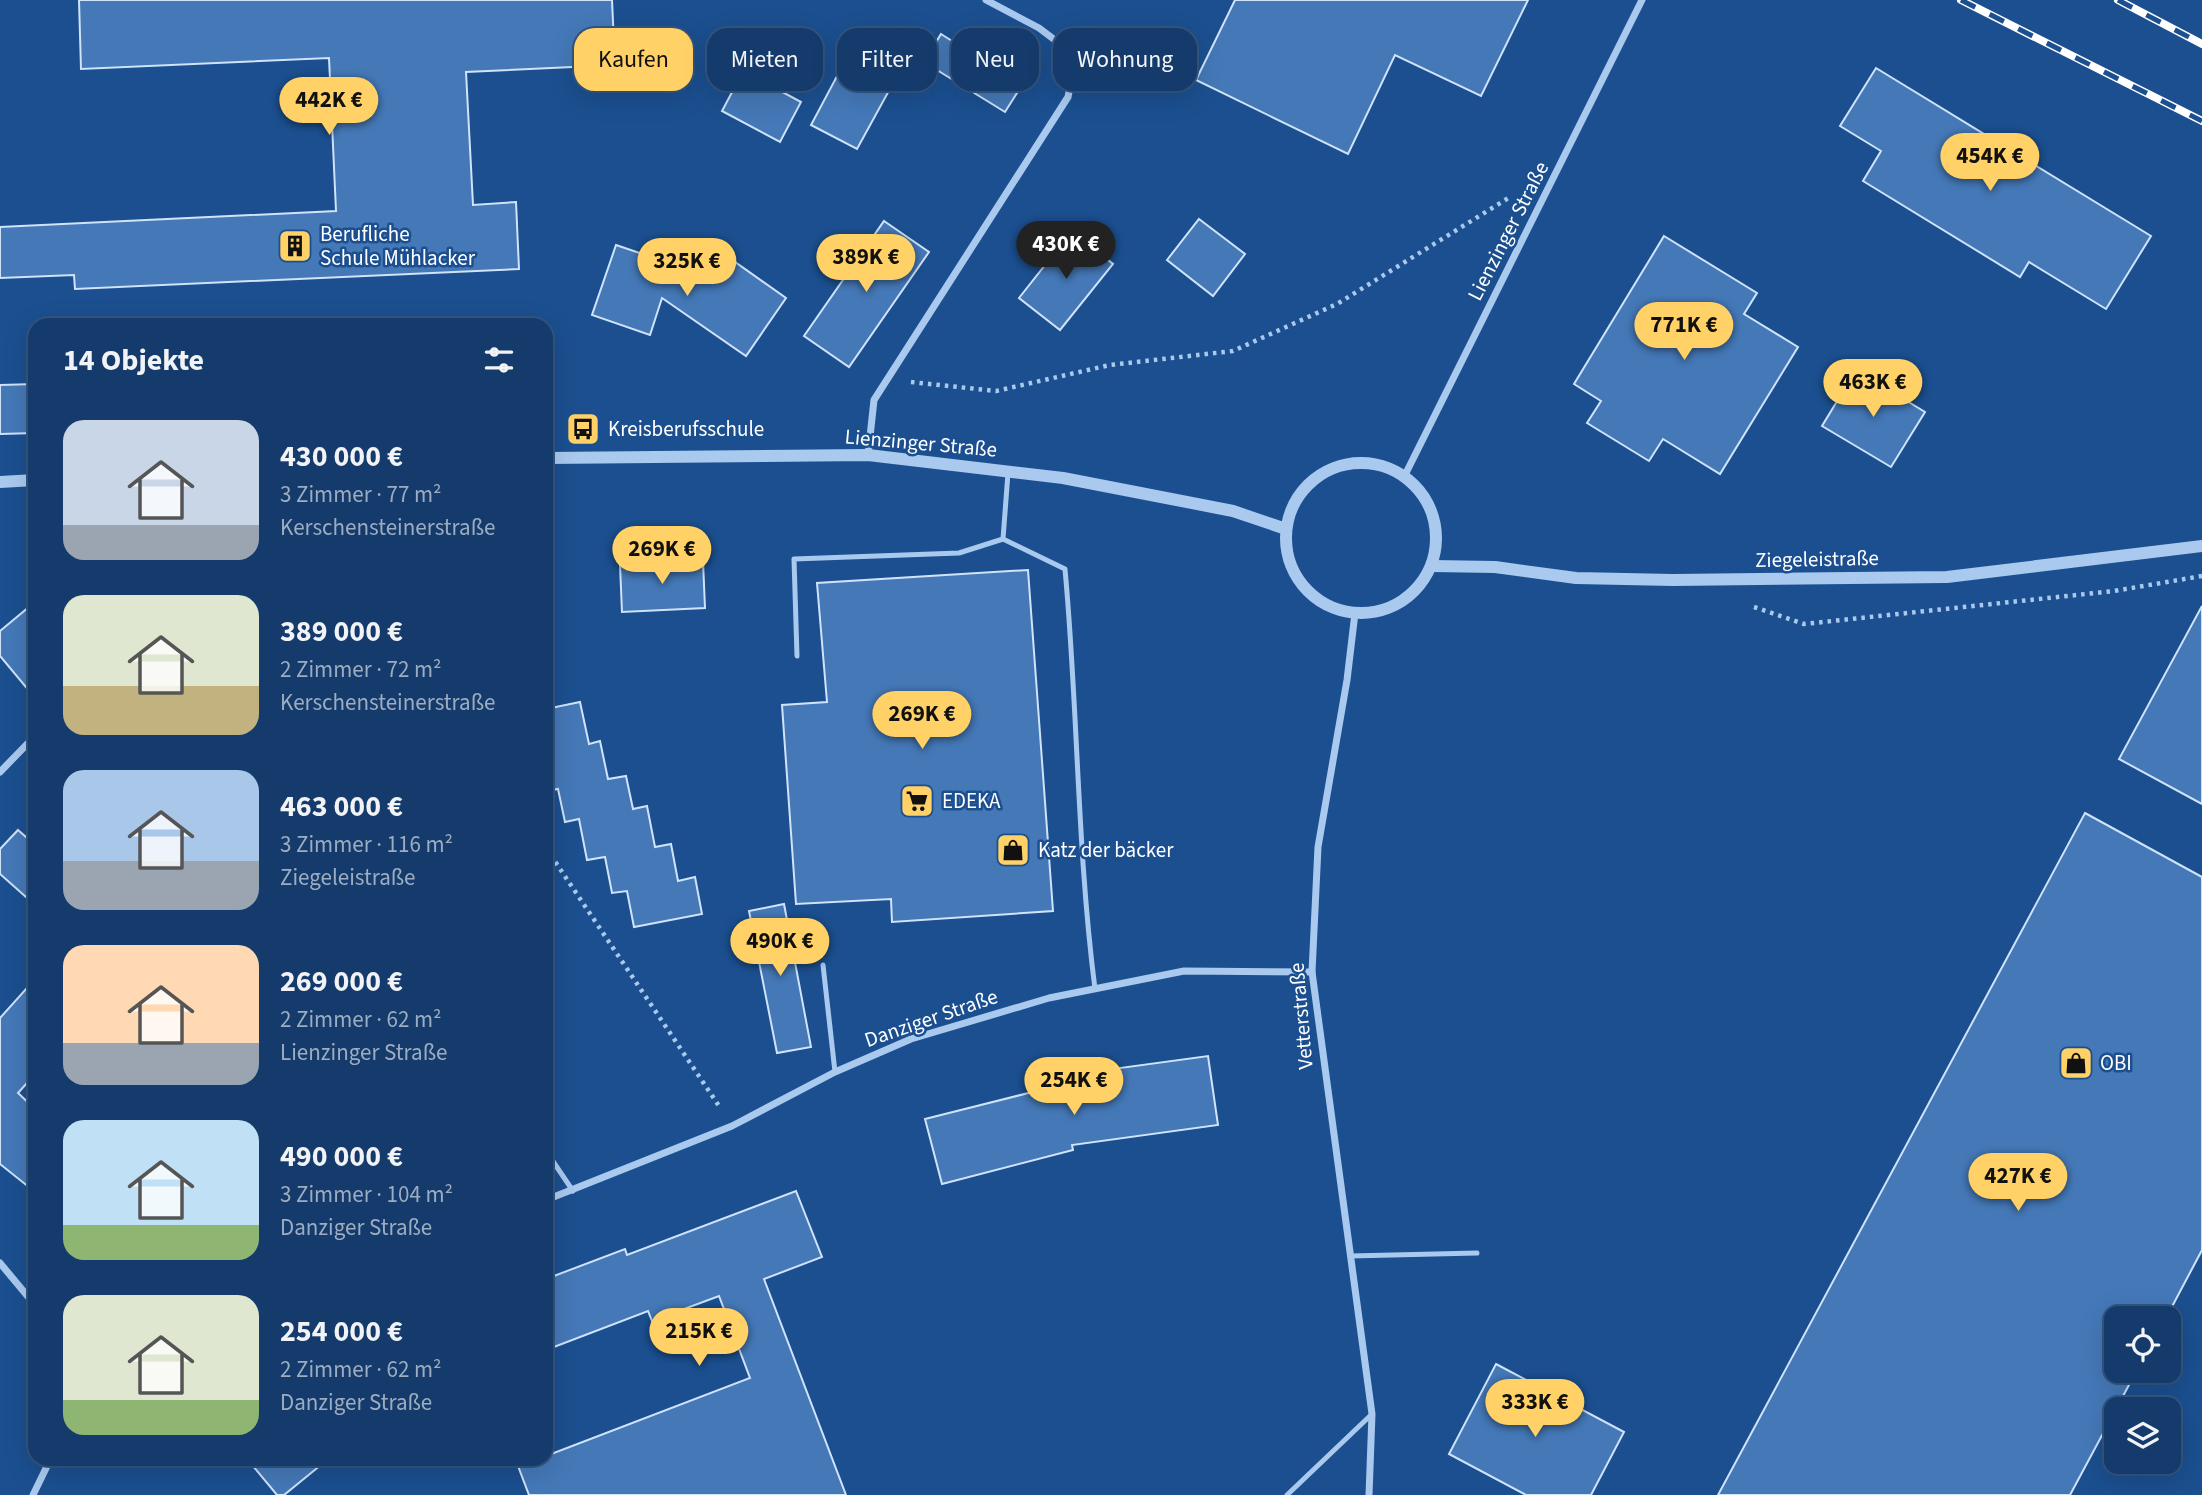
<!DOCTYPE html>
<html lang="de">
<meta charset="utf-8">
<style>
body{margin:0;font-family:"Source Sans 3",sans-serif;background:#1d4271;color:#f1f3f6;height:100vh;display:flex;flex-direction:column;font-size:26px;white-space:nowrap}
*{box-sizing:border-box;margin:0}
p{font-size:23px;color:#9dadc1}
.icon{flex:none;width:38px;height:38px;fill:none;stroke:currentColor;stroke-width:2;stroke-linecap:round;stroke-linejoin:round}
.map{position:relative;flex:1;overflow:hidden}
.sheet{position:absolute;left:28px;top:318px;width:525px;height:1148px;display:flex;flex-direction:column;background:#143b6b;border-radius:21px;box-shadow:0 7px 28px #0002,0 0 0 2px #33557e}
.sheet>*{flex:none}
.hud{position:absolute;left:574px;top:28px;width:665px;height:63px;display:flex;gap:14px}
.tools{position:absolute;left:2104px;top:1306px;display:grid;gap:14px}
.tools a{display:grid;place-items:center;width:77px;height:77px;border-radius:14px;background:#143b6b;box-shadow:0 7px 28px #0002,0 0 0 2px #33557e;font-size:35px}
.price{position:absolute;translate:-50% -60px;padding:0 16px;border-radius:24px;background:#ffd166;color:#111;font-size:23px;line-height:46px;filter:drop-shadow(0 2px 4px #0008)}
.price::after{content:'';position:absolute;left:50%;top:42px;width:21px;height:16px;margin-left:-10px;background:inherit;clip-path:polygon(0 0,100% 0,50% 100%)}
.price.active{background:#222;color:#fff}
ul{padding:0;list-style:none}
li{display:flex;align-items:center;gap:21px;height:175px;padding:0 35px}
li span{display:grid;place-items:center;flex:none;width:196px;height:140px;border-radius:21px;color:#555}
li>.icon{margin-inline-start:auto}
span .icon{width:84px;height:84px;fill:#fffc;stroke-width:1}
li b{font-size:30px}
h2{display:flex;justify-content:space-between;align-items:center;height:84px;padding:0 35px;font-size:30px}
.tag{padding:0 24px;border-radius:21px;background:#143b6b;box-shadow:0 7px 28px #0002,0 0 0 2px #33557e;font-size:24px;line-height:63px}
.tag.active{background:#ffd166;color:#111}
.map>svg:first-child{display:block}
.building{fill:#4478b7;stroke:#cfe3fa;stroke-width:2}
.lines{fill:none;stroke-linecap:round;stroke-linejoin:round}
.path{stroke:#a9c9ee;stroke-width:4.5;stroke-dasharray:3.5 5;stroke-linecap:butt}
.service{stroke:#a9c9ee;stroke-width:5}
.minor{stroke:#a9c9ee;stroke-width:7}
.tertiary{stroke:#a9c9ee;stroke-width:12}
.rail-casing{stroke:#fff;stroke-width:8}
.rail{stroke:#1b4f8f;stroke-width:5;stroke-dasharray:16;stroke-linecap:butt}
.labels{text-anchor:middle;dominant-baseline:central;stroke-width:5;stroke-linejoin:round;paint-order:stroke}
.street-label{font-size:21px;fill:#fff;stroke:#1b4f8f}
.poi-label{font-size:21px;fill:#fff;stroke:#1b4f8f;text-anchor:start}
</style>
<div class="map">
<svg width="2202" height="1495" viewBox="0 0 2202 1495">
<rect width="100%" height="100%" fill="#1b4f8f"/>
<!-- building -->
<g class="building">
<path d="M79,0H612L615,65L466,72L473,205L516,202L519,269L75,289L74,275L0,278V227L336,211L329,58L81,69Z"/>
<path d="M1235,0H1528L1481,96L1395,55L1348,154L1196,80Z"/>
<path d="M861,31L908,56L857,149L811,125Z"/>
<path d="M941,34L1022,85L1005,112L924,62Z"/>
<path d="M1876,68L2151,236L2106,309L2029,262L2020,277L1863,181L1881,151L1840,126Z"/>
<path d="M740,77L761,88L764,82L801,102L780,142L722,111Z"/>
<path d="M1199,219L1245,254L1213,296L1167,260Z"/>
<path d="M884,221L929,252L849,367L804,336Z"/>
<path d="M1072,231L1113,264L1060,330L1019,298Z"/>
<path d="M1664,236L1757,293L1744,314L1798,347L1720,474L1663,439L1649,461L1587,423L1601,401L1574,384Z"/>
<path d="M616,245L722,281L735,262L786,298L746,356L662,298L650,335L592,315Z"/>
<path d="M1856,370L1925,412L1891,467L1822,426Z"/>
<path d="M35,384V433L0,434V385Z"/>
<path d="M703,561L705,608L622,612L620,565Z"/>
<path d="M1028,570L1053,911L892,922L891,899L796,904L782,705L827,702L817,583Z"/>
<path d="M35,602V698L0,656V631Z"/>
<path d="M2202,606V804L2119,759Z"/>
<path d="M580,702L589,744L600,741L608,779L626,776L633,809L647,806L655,847L671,844L678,881L695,877L702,914L634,927L627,891L612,893L605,857L587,860L579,819L565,822L558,789L546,791V709Z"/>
<path d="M2085,813L2202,877V1250L2166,1318H2116V1370H2137L2070,1495H1718Z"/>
<path d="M18,830L35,845V905L0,874V849Z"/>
<path d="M784,904L811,1047L777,1053L749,911Z"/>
<path d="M35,979V1074L18,1093L35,1109V1192L0,1164V1018Z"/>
<path d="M1208,1056L1218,1125L1072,1145L1073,1150L942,1184L925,1119L1084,1079L1083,1073Z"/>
<path d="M796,1191L822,1257L764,1279L846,1495H529L518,1466L546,1460V1456L750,1378L719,1296L652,1321L648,1311L546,1350V1279L625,1249L627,1255Z"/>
<path d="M1496,1364L1624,1432L1591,1495H1526L1449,1454Z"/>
<path d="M248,1460H327L284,1495H277Z"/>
</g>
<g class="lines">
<!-- path -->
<g class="path">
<path d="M911,382L996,391L1110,365L1233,351L1337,304L1510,197"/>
<path d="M1754,607L1804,624L2114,591L2202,576"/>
<path d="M546,848L719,1106"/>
</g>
<!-- service -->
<g class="service">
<path d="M1008,473L1003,539L1065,569C1078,709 1077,850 1095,989"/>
<path d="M797,656L794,559L959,553L1003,539"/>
<path d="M823,965L835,1072"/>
<path d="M546,1151L573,1191"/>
<path d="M1350,1256L1477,1253"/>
<path d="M1287,1495L1372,1414"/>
</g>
<!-- minor -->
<g class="minor">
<path d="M868,455L874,400L1068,97L1076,56L1039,28L986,0"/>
<path d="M1404,477L1642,0"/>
<path d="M1355,613L1347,680L1318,847L1312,972L1372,1414L1369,1495"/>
<path d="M0,772L35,736"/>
<path d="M546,1200L732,1126L835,1072L911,1039L1049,998L1184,971L1312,972"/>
<path d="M0,1263L35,1305"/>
<path d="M33,1495L50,1460"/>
</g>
<!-- tertiary -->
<g class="tertiary">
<path d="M546,458L868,455L1063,478L1233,511L1286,529"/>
<circle cx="1361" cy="538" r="75"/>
<path d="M0,482L35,480"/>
<path d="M1432,566L1495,567L1576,578L1673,580L1947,577L2202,546"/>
</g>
<defs>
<g id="rail">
<path d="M1961,0L2202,121"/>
<path d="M2118,0L2202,44"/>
</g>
</defs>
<!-- rail casing -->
<use href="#rail" class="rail-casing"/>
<!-- rail -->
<use href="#rail" class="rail"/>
</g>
<!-- icons -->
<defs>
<symbol id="building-square" viewBox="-11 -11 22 22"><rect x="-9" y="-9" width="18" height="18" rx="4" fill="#ffd166" stroke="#1b4f8f"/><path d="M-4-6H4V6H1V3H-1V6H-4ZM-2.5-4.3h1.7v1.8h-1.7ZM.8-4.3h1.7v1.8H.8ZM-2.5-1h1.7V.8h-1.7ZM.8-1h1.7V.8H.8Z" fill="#111"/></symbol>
<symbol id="bus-square" viewBox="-11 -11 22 22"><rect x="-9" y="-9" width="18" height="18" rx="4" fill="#ffd166" stroke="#1b4f8f"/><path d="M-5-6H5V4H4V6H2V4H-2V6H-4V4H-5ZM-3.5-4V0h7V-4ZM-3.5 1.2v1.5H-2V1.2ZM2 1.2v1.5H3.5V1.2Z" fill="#111"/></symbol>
<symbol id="supermarket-square" viewBox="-11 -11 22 22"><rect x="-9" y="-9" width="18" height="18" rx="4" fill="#ffd166" stroke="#1b4f8f"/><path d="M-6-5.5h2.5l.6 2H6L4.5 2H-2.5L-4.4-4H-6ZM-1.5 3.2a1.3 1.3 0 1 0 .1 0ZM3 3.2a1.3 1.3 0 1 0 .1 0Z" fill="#111"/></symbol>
<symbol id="shop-square" viewBox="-11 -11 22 22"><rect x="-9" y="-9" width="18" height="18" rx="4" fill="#ffd166" stroke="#1b4f8f"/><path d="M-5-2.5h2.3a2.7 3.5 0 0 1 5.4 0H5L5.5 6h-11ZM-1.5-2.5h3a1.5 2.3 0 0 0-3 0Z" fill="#111"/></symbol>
</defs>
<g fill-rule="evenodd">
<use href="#building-square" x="276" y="227" width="38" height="38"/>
<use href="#bus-square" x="564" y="410" width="38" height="38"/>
<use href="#supermarket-square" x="898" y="782" width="38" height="38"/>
<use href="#shop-square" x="994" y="831" width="38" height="38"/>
<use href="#shop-square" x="2057" y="1044" width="38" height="38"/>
</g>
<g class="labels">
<!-- street labels -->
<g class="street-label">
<text transform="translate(1508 231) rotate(-63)">Lienzinger Straße</text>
<text transform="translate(921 443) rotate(5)">Lienzinger Straße</text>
<text transform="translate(1817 559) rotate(-1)">Ziegeleistraße</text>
<text transform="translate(1301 1016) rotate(-95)">Vetterstraße</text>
<text transform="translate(931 1018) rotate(-19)">Danziger Straße</text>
</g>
<!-- poi labels -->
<g class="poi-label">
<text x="320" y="234">Berufliche<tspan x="320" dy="24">Schule Mühlacker</tspan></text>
<text x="608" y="429">Kreisberufsschule</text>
<text x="942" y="801">EDEKA</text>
<text x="1038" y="850">Katz der bäcker</text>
<text x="2100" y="1063">OBI</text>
</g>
</g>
</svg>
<div class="tools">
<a><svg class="icon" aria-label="locate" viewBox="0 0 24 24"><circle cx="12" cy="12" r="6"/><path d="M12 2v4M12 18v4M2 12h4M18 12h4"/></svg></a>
<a><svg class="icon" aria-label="layers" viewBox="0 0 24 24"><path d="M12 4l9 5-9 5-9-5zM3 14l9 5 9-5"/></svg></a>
</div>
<b class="price" style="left:329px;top:137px">442K €</b>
<b class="price" style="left:1990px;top:193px">454K €</b>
<b class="price active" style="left:1066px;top:281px">430K €</b>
<b class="price" style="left:866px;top:294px">389K €</b>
<b class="price" style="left:687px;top:298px">325K €</b>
<b class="price" style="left:1684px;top:362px">771K €</b>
<b class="price" style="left:1873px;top:419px">463K €</b>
<b class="price" style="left:662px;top:586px">269K €</b>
<b class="price" style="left:922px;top:751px">269K €</b>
<b class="price" style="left:780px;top:978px">490K €</b>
<b class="price" style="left:1074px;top:1117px">254K €</b>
<b class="price" style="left:2018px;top:1213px">427K €</b>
<b class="price" style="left:699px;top:1368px">215K €</b>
<b class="price" style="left:1535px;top:1439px">333K €</b>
<div class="hud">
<a class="tag active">Kaufen</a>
<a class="tag">Mieten</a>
<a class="tag">Filter</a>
<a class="tag">Neu</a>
<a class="tag">Wohnung</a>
</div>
<section class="sheet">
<h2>14 Objekte<svg class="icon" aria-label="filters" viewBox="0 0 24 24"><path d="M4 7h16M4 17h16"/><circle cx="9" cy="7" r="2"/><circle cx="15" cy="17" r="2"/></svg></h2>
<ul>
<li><span style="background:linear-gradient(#c9d6e8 75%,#9aa5b1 0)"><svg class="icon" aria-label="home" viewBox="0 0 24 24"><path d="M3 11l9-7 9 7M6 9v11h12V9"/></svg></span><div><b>430 000 €</b><p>3 Zimmer · 77 m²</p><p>Kerschensteinerstraße</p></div></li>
<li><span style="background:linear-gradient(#dfe7d0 65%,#c2b280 0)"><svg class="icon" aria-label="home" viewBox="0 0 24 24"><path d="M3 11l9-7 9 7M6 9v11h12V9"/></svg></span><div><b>389 000 €</b><p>2 Zimmer · 72 m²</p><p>Kerschensteinerstraße</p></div></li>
<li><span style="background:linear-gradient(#a9c7e8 65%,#9aa5b1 0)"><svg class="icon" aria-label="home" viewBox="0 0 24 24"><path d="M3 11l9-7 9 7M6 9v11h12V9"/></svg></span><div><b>463 000 €</b><p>3 Zimmer · 116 m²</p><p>Ziegeleistraße</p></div></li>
<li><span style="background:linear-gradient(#ffd9b3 70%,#9aa5b1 0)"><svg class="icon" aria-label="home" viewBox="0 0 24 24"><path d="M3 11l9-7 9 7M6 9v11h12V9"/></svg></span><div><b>269 000 €</b><p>2 Zimmer · 62 m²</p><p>Lienzinger Straße</p></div></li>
<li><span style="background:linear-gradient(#bfe0f5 75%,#8fb573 0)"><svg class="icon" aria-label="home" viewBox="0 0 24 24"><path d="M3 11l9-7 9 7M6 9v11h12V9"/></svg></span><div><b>490 000 €</b><p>3 Zimmer · 104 m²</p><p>Danziger Straße</p></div></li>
<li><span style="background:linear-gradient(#dfe7d0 75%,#8fb573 0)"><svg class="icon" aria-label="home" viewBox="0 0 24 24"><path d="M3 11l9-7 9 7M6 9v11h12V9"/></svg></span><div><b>254 000 €</b><p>2 Zimmer · 62 m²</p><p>Danziger Straße</p></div></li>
</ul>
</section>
</div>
